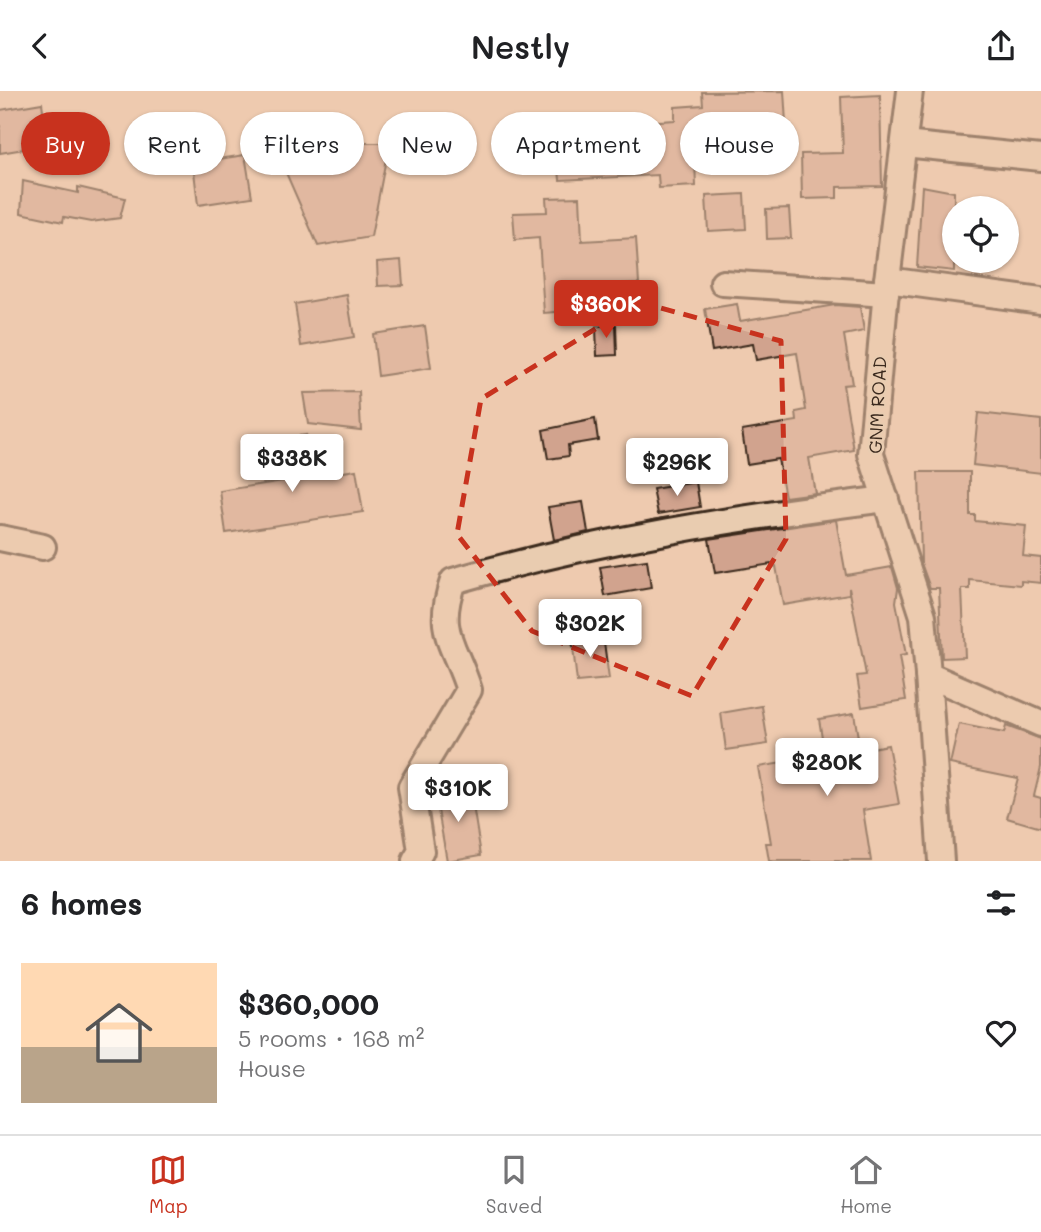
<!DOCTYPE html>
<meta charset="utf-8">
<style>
body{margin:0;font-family:Mali,sans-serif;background:#f2f2f2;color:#202124;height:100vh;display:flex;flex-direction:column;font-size:26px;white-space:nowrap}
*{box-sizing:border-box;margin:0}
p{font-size:23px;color:#757577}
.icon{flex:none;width:38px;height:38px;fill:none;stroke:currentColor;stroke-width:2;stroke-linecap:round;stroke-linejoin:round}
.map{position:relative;height:770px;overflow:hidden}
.sheet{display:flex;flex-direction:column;background:#fff;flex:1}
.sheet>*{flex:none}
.top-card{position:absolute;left:21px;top:21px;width:999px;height:63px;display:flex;gap:14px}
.fabs{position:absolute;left:942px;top:105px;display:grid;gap:14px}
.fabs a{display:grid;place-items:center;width:77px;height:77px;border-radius:50%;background:#fff;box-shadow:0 2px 5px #0004;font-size:35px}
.price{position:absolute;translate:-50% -60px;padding:0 16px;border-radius:7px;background:#fff;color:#222;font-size:23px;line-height:46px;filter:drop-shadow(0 2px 4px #0008)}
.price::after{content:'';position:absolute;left:50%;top:42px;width:21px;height:16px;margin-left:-10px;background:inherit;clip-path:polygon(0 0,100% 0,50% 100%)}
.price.active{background:#c8321e;color:#fff}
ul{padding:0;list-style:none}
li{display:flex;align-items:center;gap:21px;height:175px;padding:0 21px}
li span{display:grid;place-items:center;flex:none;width:196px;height:140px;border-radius:0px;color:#555}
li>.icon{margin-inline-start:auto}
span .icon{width:84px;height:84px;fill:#fffc;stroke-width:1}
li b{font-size:30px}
h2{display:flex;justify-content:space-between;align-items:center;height:84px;padding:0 21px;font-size:30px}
.pill{padding:0 24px;border-radius:32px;background:#fff;box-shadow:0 2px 5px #0004;font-size:24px;line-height:63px}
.pill.active{background:#c8321e;color:#fff}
header{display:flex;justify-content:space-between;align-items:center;height:91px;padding:0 21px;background:#fff;font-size:32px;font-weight:600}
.dock{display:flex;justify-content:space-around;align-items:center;height:98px;border-top:2px solid #e0e0e0;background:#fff;font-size:19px;color:#757577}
.dock a{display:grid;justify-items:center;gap:4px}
.dock .active{color:#c8321e}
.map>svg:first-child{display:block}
.building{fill:#d1a38e;stroke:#3b2a1e;stroke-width:2}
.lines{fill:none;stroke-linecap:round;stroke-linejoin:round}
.minor-casing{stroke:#3b2a1e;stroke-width:30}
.minor{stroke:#e9ccb0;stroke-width:24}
.marked{fill:none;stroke:#c8321e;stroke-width:5;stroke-dasharray:14 9;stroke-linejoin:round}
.labels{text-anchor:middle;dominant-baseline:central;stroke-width:5;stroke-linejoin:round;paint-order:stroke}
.street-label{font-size:18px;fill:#3b2a1e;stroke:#e9ccb0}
</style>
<header><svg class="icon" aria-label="back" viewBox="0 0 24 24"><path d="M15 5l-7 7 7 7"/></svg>Nestly<svg class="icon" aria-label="share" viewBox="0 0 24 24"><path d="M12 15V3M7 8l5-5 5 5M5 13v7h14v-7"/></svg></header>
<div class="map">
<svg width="1041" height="770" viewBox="0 0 1041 770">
<rect width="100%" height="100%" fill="#eecaaf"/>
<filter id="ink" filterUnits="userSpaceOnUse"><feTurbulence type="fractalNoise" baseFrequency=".0143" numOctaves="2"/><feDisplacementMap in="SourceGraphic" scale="14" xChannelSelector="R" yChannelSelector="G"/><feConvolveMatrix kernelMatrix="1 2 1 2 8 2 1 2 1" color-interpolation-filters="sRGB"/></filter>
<g filter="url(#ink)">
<!-- building -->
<g class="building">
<path d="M784,0L787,48L753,49L752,41L694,43L696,95L659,97L658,84L560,89L558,67L645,62L644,31L675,29V16L703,14L702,1Z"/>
<path d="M880,4L882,95L837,96V107L802,108L801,63L843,62L841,6Z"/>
<path d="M42,12L48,54L0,62V19Z"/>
<path d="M273,52H389L371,146L318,155Z"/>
<path d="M245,64L252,106L198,114L193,72Z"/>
<path d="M23,90L78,102V96L125,107L120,127L91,131L64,126L63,131L21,122Z"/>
<path d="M922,95L954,101V180L917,176Z"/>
<path d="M744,103L746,138L708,140L706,105Z"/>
<path d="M580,106L582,150L636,147L639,192L605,194L606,217L544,222L539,147L515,149L513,122L547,121L546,107Z"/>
<path d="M789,117L791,147L767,148L766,118Z"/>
<path d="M401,169L403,194L378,195L377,171Z"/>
<path d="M347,204L354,246L301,255L295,213Z"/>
<path d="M737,213L740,230L835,214L860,216L864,240L844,244L852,293L843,294L854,359L809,367L815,402L785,406L778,368L747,373L742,339L797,330L796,321L806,319L797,262L756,269L753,253L712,260L705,218Z"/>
<path d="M616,234L617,264L597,265L596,235Z"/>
<path d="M425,235L431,277L378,285L373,243Z"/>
<path d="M359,301L361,339L308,333L303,302Z"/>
<path d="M978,322L1041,329V382L973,374Z"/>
<path d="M595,328L598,349L568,354L569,365L548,368L543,339Z"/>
<path d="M306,344L312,386L356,379L363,421L226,442L220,400L283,390L277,348Z"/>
<path d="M919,381H970V424H975V430L1026,435L1023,465L1041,467V492L1021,490V494L970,489V498H962L965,566L942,567L939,497H930L921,472Z"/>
<path d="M696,391L700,416L658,423L653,398Z"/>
<path d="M583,411L588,441L554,449L548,416Z"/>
<path d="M836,429L846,484L892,476L898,497L896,511L906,564L899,565L906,609L862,616L857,585L866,584L849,496V503L783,514L776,475L772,476L771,473L715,482L709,448Z"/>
<path d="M647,469L651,497L605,505L600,476Z"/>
<path d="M603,544L609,588L577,591L572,548Z"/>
<path d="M762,615L768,653L726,659L721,622Z"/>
<path d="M854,622L860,659L888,654L899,713L863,719L871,770H769L766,752H771L758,676L825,665L819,628Z"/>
<path d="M959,633L1004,642L1006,635L1041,648V676L1034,705L1041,707V737L1007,727L1018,687L950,673Z"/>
<path d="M470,696L481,764L447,770L435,702Z"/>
</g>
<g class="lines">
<defs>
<g id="minor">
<path d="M910,0L887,189L871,363L923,525L928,584L1041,633"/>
<path d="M904,53L1041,67"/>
<path d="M887,189L1041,210"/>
<path d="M723,192L886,203"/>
<path d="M0,447L43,456"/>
<path d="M928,584L941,770"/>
<path d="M415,770L421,760L411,696L469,599C454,551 435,542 453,490C594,449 741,426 886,408"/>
</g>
</defs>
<!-- minor casing -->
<use href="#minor" class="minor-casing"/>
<!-- minor -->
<use href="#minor" class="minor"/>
</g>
</g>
<!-- marked area -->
<path d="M0 0H1041V770H0ZM639,211L781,250L786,448L692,605L532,540L457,443L481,308Z" fill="#eecaaf" fill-opacity=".55" fill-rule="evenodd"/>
<path class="marked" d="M639,211L781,250L786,448L692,605L532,540L457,443L481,308Z"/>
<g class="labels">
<!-- street labels -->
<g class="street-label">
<text transform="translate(877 314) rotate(-87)">GNM ROAD</text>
</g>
</g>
</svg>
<div class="fabs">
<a><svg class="icon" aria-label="locate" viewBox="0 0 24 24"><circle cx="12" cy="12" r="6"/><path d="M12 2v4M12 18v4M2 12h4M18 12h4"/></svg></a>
</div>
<b class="price active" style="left:606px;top:249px">$360K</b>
<b class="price" style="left:292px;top:403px">$338K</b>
<b class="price" style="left:677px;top:407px">$296K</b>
<b class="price" style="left:590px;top:568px">$302K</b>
<b class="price" style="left:827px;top:707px">$280K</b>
<b class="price" style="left:458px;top:733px">$310K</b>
<div class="top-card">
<a class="pill active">Buy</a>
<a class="pill">Rent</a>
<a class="pill">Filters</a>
<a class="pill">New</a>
<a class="pill">Apartment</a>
<a class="pill">House</a>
</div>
</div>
<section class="sheet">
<h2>6 homes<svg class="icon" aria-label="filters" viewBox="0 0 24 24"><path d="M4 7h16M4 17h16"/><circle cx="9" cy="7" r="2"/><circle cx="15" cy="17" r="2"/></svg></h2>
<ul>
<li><span style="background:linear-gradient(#ffd9b3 60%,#b9a48a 0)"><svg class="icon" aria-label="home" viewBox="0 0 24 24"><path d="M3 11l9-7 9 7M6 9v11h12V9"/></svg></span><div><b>$360,000</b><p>5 rooms · 168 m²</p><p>House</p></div><svg class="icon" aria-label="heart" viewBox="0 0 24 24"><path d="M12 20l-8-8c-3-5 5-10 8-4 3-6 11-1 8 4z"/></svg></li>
</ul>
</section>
<nav class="dock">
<a class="active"><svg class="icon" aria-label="map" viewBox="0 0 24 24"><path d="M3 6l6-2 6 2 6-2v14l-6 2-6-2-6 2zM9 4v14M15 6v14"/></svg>Map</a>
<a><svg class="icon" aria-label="saved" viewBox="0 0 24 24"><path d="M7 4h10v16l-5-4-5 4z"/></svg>Saved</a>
<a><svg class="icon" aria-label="home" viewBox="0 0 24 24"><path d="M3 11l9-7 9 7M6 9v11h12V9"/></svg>Home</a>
</nav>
